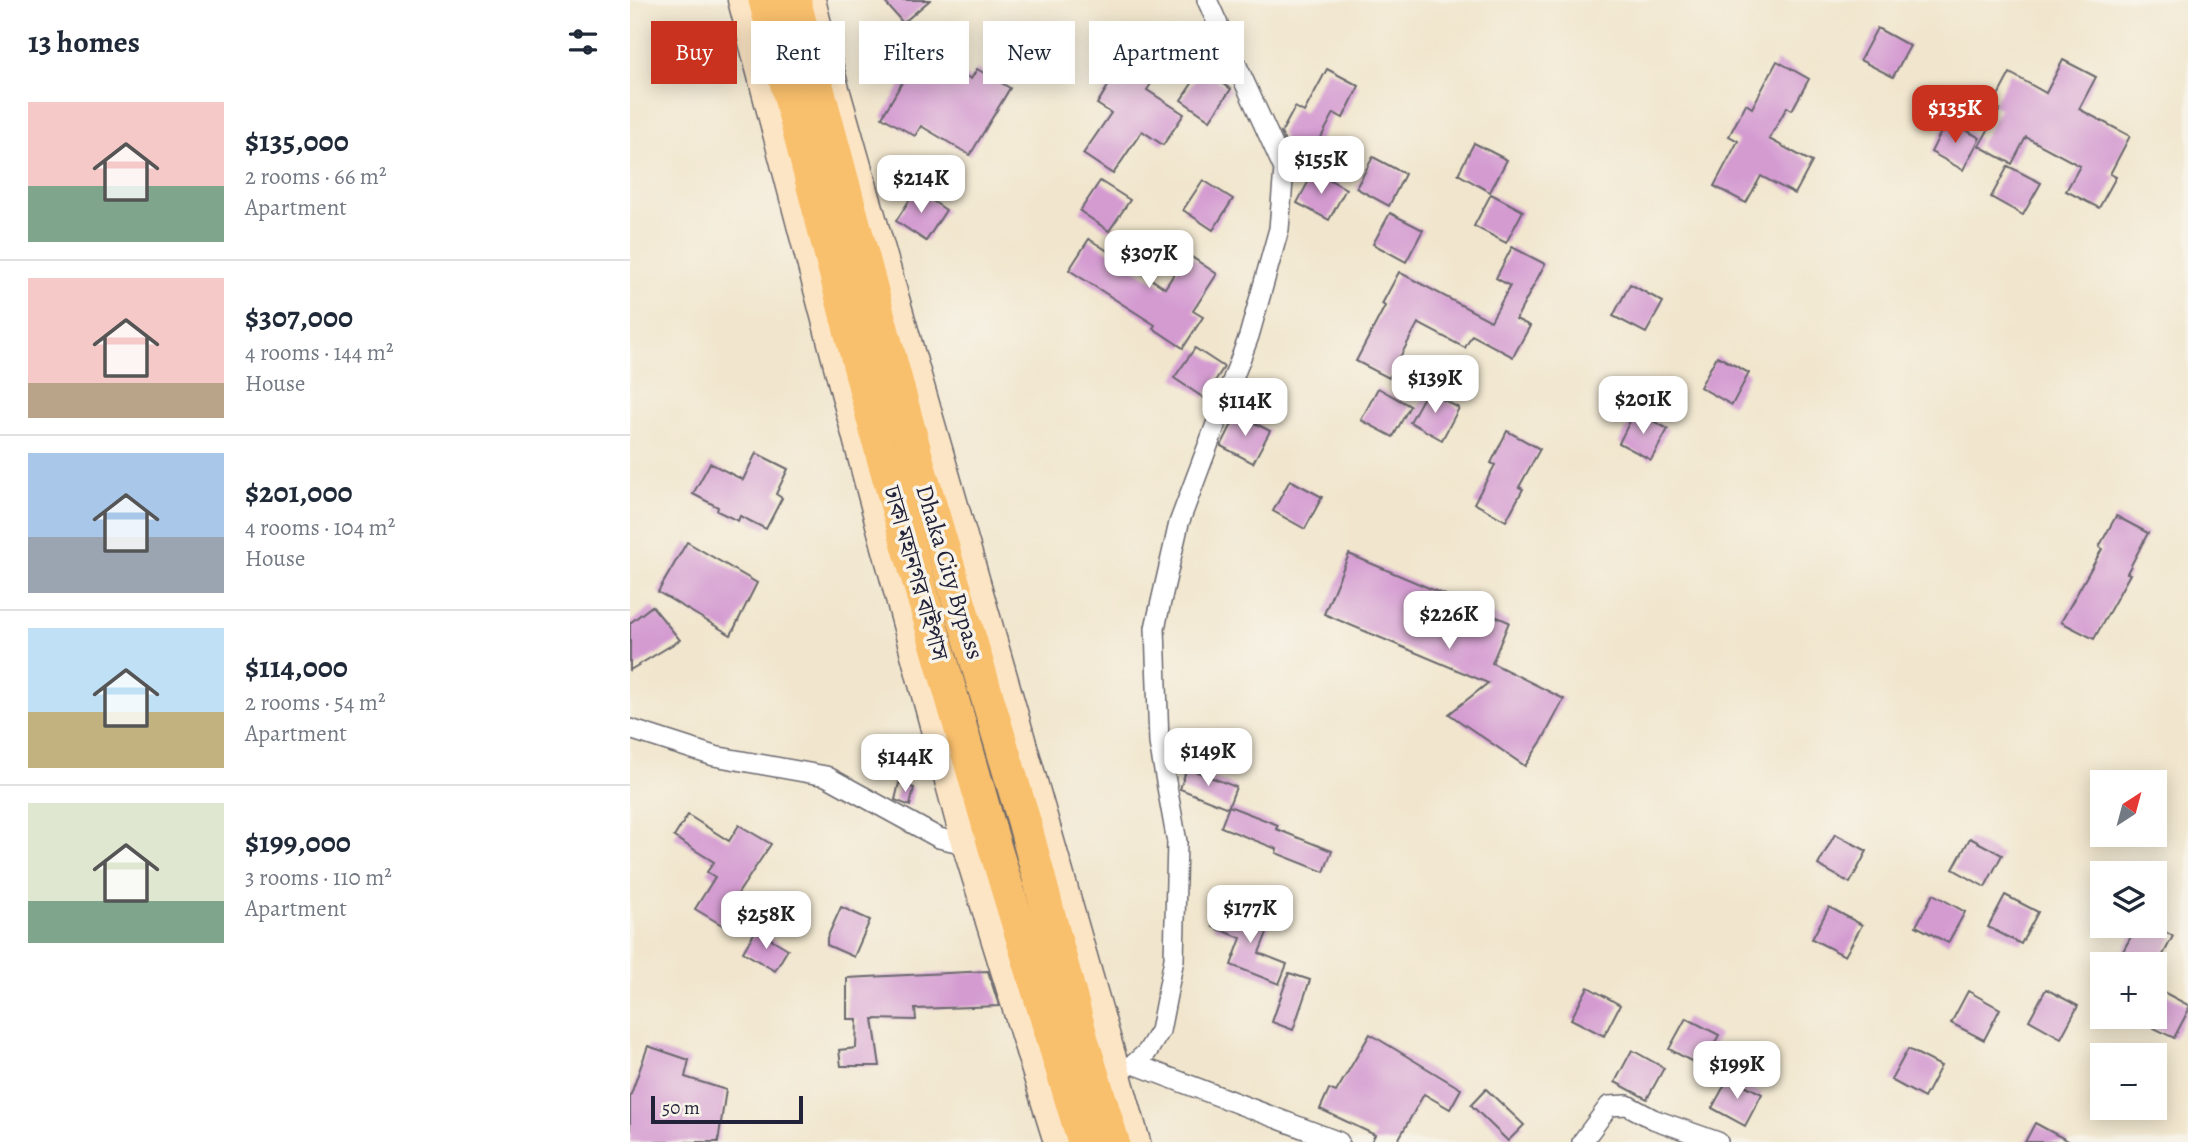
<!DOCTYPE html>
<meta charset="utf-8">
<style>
body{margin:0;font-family:Alegreya,"Noto Serif Bengali",serif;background:#f2f2f3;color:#1f2937;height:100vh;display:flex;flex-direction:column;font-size:26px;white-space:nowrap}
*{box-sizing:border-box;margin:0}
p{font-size:23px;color:#747a83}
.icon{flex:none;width:38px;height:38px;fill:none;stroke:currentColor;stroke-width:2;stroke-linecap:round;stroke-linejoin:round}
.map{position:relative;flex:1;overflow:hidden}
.panel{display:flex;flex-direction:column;background:#fff;width:630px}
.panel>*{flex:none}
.top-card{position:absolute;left:21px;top:21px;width:665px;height:63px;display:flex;gap:14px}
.needle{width:46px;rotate:36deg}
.fabs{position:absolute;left:1460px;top:770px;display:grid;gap:14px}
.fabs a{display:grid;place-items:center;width:77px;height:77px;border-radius:0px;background:#fff;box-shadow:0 4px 18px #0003;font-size:35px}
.scale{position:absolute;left:21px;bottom:18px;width:152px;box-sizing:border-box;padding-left:7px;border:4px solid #22223b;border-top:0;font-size:19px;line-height:24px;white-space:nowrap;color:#22223b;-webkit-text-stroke:5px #f7f3e8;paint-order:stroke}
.price{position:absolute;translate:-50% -60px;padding:0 16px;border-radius:14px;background:#fff;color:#222;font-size:23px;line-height:46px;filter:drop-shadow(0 2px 4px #0008)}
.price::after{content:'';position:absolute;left:50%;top:42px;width:21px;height:16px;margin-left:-10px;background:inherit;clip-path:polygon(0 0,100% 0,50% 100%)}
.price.on{background:#c8321e;color:#fff}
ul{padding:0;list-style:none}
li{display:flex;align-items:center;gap:21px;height:175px;padding:0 28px}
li+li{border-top:2px solid #e0e1e3}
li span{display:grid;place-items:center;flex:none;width:196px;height:140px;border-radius:0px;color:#555}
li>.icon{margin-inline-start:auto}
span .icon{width:84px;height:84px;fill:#fffc;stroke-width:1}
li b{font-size:30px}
h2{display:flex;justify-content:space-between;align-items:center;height:84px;padding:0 28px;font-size:30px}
.tag{padding:0 24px;border-radius:0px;background:#fff;box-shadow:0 4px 18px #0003;font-size:24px;line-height:63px}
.tag.on{background:#c8321e;color:#fff}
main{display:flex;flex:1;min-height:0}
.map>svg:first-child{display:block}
.building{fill:#d49bd1}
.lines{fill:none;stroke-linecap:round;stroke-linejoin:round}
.street-casing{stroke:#6a676e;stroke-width:22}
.secondary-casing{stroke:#6a676e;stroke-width:29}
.highway-casing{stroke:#6a676e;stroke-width:36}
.street{stroke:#fff;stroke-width:19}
.secondary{stroke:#fce5c4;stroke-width:26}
.highway{stroke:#f8bf6c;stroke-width:33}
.labels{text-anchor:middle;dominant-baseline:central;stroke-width:7;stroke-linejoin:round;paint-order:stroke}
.street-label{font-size:24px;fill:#22223b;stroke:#f7f3e8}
</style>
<main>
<section class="panel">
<h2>13 homes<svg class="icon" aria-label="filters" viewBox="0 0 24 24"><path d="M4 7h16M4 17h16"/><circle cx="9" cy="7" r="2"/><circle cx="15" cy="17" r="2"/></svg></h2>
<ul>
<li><span style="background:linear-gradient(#f6c9c9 60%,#7fa58c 0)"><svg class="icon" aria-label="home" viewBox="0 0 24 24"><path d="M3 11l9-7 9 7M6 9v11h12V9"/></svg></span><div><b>$135,000</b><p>2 rooms · 66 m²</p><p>Apartment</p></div></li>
<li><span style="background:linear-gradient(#f6c9c9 75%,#b9a48a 0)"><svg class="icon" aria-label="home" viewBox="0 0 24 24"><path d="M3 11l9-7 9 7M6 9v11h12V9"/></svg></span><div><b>$307,000</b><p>4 rooms · 144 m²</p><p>House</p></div></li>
<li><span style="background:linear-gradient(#a9c7e8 60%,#9aa5b1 0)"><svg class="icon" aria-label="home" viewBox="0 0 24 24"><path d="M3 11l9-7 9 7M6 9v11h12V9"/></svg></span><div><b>$201,000</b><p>4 rooms · 104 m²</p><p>House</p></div></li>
<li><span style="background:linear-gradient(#bfe0f5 60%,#c2b280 0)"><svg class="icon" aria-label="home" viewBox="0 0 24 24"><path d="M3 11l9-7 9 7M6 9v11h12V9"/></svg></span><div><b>$114,000</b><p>2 rooms · 54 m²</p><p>Apartment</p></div></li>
<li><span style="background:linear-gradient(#dfe7d0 70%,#7fa58c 0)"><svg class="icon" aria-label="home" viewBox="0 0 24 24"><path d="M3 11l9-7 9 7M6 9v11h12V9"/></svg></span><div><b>$199,000</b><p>3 rooms · 110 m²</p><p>Apartment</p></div></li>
</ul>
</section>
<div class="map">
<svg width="1558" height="1142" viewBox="0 0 1558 1142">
<rect width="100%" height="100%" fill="#f7f3e8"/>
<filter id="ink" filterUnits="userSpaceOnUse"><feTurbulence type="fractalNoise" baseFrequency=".0143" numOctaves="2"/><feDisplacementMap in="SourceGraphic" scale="14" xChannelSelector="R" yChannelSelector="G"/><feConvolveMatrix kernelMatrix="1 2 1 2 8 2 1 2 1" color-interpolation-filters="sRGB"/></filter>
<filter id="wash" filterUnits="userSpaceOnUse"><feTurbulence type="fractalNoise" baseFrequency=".00686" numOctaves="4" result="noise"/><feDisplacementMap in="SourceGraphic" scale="28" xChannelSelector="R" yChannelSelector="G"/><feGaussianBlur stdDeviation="1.57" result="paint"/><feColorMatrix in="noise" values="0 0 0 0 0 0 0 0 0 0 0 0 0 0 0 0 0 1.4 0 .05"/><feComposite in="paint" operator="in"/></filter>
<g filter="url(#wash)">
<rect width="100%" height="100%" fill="#f1e6cd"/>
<g id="blocks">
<!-- building -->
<g class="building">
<path d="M253,0H300L273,23Z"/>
<path d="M1247,28L1280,46L1263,77L1230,60Z"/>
<path d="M507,39L537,59L517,90L554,114L533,145L512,131L483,174L453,154L481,113L467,104Z"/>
<path d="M291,50L341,79L347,69L380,88L340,155L291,126L285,136L252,117Z"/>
<path d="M1433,60L1466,77L1449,109L1500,136L1480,174L1486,177L1469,208L1436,191L1450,166L1396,137L1382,164L1349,146L1370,109L1363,105L1380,73L1416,93Z"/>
<path d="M1147,61L1179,79L1162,110L1157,107L1139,139L1182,162L1165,194L1131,176L1116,203L1084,186L1108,141L1099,136L1116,104L1122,108Z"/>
<path d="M697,69L729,86L713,118L704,113L681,156L655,142L651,133L665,107L674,112Z"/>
<path d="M571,70L601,89L580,120L551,100Z"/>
<path d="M1317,120L1350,138L1333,170L1301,152Z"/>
<path d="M844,143L877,160L860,192L828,174Z"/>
<path d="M743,157L775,174L759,206L726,188Z"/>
<path d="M1378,166L1411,183L1393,215L1361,197Z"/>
<path d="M684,171L716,189L699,220L667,203Z"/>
<path d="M573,180L603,199L583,230L553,210Z"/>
<path d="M470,181L500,200L479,231L450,211Z"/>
<path d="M286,190L316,210L296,241L266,221Z"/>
<path d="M861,194L893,211L876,243L844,226Z"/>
<path d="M760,213L793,230L776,262L743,244Z"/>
<path d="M459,239L535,288L557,254L587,274L563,311L573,317L553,348L523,328L525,325L439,270Z"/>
<path d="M882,247L915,264L886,319L900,326L883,357L842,335L835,348L788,323L759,378L726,361L755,306L752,304L769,272L861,321L880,286L866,278Z"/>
<path d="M1000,284L1033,302L1016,333L983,316Z"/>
<path d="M565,348L594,367L574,398L544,378Z"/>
<path d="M1087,356L1119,373L1102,405L1070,387Z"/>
<path d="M748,388L780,406L763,437L731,420Z"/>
<path d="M797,391L829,408L812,440L780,422Z"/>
<path d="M1005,411L1038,429L1021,460L989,443Z"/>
<path d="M607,414L640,431L623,463L591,446Z"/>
<path d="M877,431L910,449L889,487L893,489L876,521L844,503L865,465L861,463Z"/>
<path d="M126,453L158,469L146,494L152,498L136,529L110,516L108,521L87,511L88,507L63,494L80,463L113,480Z"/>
<path d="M660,480L692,497L675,529L643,511Z"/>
<path d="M1486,516L1518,533L1497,573L1500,574L1464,639L1431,622L1472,549L1469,547Z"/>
<path d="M57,542L127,583L101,635L28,592Z"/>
<path d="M719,554L879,622L862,663L934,699L913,739L895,766L819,714L858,683L694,614Z"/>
<path d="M22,606L50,640L0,670V623Z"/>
<path d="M557,768L606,787L598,808L550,789Z"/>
<path d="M269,783L284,788L280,806L265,800Z"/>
<path d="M599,806L648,825L646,829L702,851L694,872L646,853L647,849L591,827Z"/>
<path d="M58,815L99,841L109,825L141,844L103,901L111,906L97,928L65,909L85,877L77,872L84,862L44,837Z"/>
<path d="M1205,834L1237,851L1220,883L1188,865Z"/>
<path d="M1340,838L1372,855L1355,887L1323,869Z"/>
<path d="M1303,894L1335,912L1318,943L1286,926Z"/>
<path d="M1375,895L1408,912L1391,944L1358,927Z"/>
<path d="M591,906L640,925L629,953L657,964L649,984L601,965L611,938L583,927Z"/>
<path d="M211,907L240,920L224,957L197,945V938Z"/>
<path d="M1199,907L1232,925L1215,956L1182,939Z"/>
<path d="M1507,926H1523L1543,936L1526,968L1524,964H1519L1493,951Z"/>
<path d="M126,930L158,949L145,971L113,952Z"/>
<path d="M358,971L369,1006L285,1009L286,1020L243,1019L250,1066H211L209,1050L226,1048L227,1019H217V978Z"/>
<path d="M659,973L680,980L663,1030L642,1022Z"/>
<path d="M958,987L990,1005L974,1036L941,1019Z"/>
<path d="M1524,987L1558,1005V1011L1544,1038L1524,1028Z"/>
<path d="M1416,989L1448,1006L1431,1038L1399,1020Z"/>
<path d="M1338,991L1370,1009L1354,1040L1321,1023Z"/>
<path d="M1056,1018L1089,1035L1072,1067L1039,1049Z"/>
<path d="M740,1034L831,1089L820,1109L794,1094L767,1142H741L745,1135L690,1109L699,1089L706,1092Z"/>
<path d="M18,1046L59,1060L55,1077L96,1090L88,1142H0V1097Z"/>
<path d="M1278,1049L1311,1066L1294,1098L1261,1080Z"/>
<path d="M1002,1050L1034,1068L1017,1099L985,1082Z"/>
<path d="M1099,1077L1132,1094L1115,1126L1082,1108Z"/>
<path d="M856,1089L894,1125L878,1141L841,1105Z"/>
<path d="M1405,1123L1440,1142H1395Z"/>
</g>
</g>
</g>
<g filter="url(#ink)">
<use href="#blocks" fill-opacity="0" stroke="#6a676e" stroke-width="2"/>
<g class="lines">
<defs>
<g id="street">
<path d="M0,729L84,756L196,776L309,838L335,844"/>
<path d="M504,1064L709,1142"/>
<path d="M487,1070L504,1064L517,1052L530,1031L544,959L547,842L529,743L525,628L549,523L619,336L649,229L654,169L577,0"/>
<path d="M952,1142L979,1106L997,1105L1023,1119L1088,1142"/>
</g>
<g id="secondary">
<path d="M111,0L236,476L335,844L427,1142"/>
<path d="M182,0L192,40L507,1142"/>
</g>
<g id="highway">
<path d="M135,0L252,454L365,848L454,1142"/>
<path d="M164,0L291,474L394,821L452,1040L483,1142"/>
</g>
</defs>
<!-- street casing -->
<use href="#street" class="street-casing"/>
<!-- secondary casing -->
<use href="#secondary" class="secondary-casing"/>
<!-- highway casing -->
<use href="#highway" class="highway-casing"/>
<!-- street -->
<use href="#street" class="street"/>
<!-- secondary -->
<use href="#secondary" class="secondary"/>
<!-- highway -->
<use href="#highway" class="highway"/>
</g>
</g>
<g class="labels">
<!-- street labels -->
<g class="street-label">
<text transform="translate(320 572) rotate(73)">Dhaka City Bypass</text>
<text transform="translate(286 573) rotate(74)">ঢাকা মহানগর বাইপাস</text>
</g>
</g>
</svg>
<div class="fabs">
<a><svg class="needle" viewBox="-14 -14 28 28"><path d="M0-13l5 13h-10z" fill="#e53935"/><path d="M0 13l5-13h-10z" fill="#747a83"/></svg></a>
<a><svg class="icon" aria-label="layers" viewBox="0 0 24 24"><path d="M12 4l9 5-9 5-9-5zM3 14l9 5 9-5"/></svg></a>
<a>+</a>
<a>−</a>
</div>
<div class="scale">50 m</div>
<b class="price on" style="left:1325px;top:145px">$135K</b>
<b class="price" style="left:691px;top:196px">$155K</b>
<b class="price" style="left:291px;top:215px">$214K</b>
<b class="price" style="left:519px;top:290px">$307K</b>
<b class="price" style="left:805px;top:415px">$139K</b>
<b class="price" style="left:1013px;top:436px">$201K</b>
<b class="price" style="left:615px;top:438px">$114K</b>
<b class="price" style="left:819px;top:651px">$226K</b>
<b class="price" style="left:578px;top:788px">$149K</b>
<b class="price" style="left:275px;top:794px">$144K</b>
<b class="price" style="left:620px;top:945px">$177K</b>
<b class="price" style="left:136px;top:951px">$258K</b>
<b class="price" style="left:1107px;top:1101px">$199K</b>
<div class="top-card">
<a class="tag on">Buy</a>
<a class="tag">Rent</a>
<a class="tag">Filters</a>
<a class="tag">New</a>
<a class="tag">Apartment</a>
</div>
</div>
</main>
